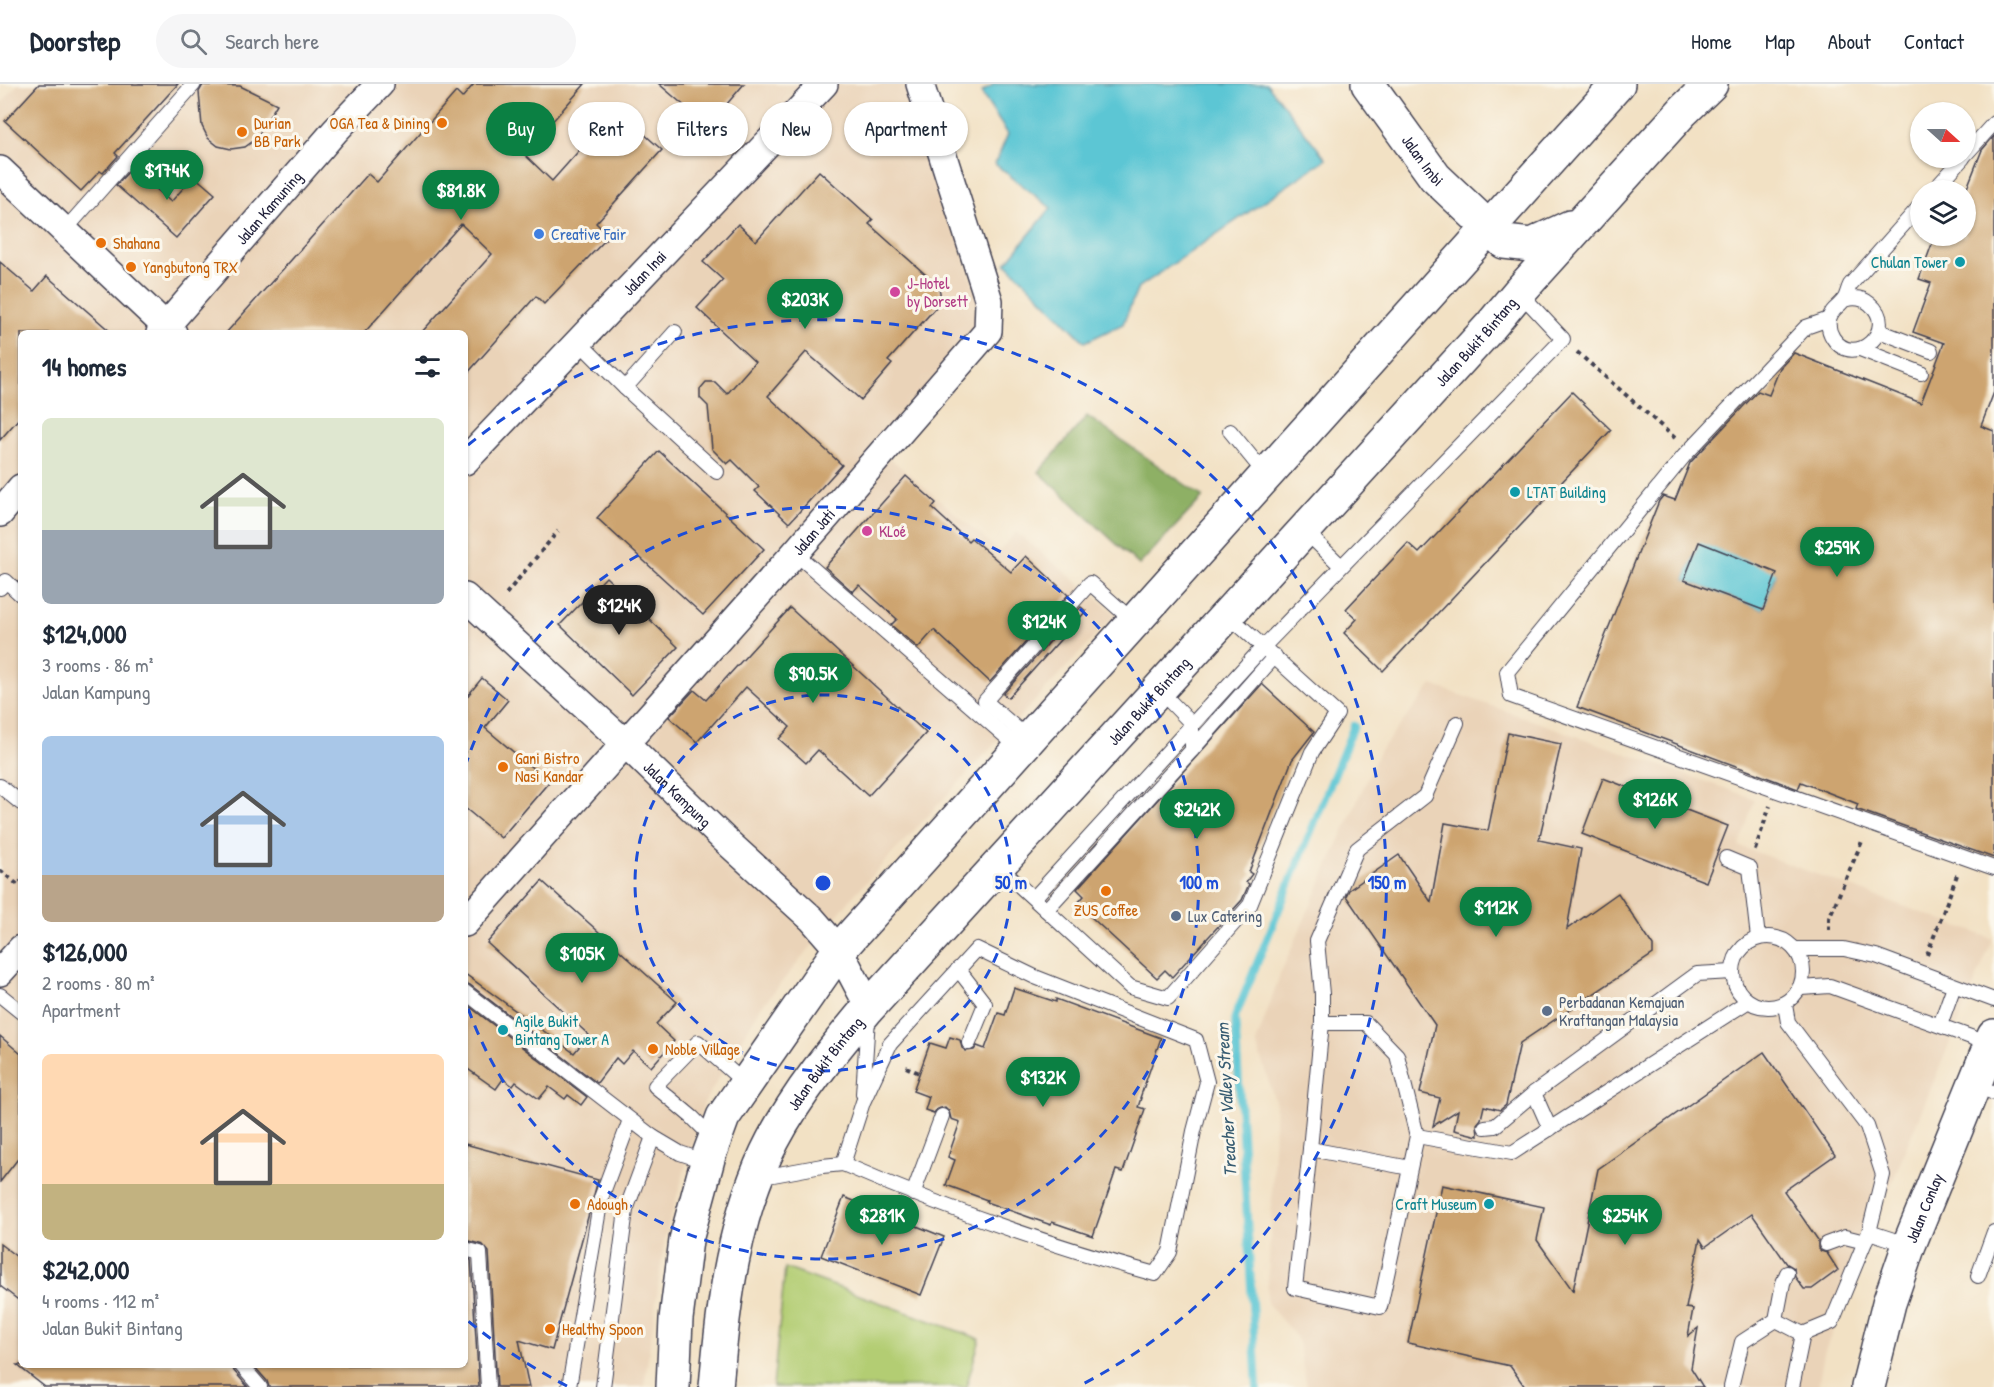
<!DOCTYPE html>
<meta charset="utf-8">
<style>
body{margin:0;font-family:"Patrick Hand",sans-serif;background:#f6f6f7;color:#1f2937;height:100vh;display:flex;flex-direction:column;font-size:22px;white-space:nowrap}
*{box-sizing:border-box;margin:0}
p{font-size:20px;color:#747a83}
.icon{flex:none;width:33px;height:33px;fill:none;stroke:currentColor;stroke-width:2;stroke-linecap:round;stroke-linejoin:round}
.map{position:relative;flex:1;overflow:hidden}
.side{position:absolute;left:18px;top:246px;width:450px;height:1038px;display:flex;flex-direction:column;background:#fff;border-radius:9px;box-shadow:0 2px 4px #0004}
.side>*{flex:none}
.guide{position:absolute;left:486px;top:18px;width:570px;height:54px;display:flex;gap:12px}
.needle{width:39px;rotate:111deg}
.controls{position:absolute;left:1910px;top:18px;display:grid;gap:12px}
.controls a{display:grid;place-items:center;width:66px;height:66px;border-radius:50%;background:#fff;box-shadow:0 2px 4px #0004;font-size:30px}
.price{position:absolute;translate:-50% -51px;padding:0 14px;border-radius:21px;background:#0b8043;color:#fff;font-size:20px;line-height:39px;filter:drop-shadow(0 2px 3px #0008)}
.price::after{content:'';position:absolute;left:50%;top:36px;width:18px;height:14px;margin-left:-9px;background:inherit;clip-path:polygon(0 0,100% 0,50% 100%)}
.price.active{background:#222;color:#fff}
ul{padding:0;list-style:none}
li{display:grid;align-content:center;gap:12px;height:318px;padding:0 24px}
li span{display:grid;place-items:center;height:186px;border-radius:9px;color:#555}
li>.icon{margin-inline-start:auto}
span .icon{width:108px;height:108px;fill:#fffc;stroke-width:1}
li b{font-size:26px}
h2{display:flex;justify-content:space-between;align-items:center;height:72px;padding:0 24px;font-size:26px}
.tag{padding:0 21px;border-radius:27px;background:#fff;box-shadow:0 2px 4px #0004;font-size:21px;line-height:54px}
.tag.active{background:#0b8043;color:#fff}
header{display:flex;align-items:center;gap:36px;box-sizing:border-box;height:84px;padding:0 30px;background:#fff;border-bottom:2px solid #e0e1e3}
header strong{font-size:28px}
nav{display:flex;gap:33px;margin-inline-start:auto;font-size:21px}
.search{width:420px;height:54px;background:#f6f6f7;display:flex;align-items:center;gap:15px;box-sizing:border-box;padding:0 21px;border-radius:33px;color:#747a83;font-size:22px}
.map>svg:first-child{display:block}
.built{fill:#ead3b8;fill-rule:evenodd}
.green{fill:#b3cd73;stroke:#6a7857;stroke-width:1.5}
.forest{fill:#8eb065;stroke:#586950;stroke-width:1.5}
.water{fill:#5bc6d4;stroke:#3e7488;stroke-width:1.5}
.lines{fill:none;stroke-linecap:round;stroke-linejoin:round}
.stream{stroke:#5bc6d4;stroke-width:8}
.building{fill:#cda470;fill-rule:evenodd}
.lane-casing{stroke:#413f50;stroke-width:16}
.street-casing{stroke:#413f50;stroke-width:30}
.secondary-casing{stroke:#413f50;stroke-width:36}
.path{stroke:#413f50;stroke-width:4;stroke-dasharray:4.5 4.5;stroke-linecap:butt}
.lane{stroke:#fff;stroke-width:14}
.street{stroke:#fff;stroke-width:27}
.secondary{stroke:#fff;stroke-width:33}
.ring{fill:none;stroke:#1d4ed8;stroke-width:3;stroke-dasharray:10 8}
.food-dot{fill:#e8710a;stroke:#fbf7ec;stroke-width:2}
.shop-dot{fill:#3f7fe0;stroke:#fbf7ec;stroke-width:2}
.culture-dot{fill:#0f9aa8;stroke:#fbf7ec;stroke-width:2}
.hotel-dot{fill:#d1479c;stroke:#fbf7ec;stroke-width:2}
.service-dot{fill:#5c6f8a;stroke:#fbf7ec;stroke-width:2}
.labels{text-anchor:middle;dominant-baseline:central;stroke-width:6;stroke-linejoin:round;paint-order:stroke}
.food-label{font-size:16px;fill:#c56008;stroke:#fbf7ec;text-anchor:start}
.street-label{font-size:16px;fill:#22223b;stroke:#fbf7ec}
.shop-label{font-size:16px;fill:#366cbe;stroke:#fbf7ec;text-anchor:start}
.culture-label{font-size:16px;fill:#0d838f;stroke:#fbf7ec;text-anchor:end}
.hotel-label{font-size:16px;fill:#b23c85;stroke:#fbf7ec;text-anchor:start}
.service-label{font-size:16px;fill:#4e5e75;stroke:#fbf7ec;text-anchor:start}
.water-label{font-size:18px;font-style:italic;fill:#365b71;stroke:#fbf7ec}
.centre{fill:#1d4ed8;stroke:#fbf7ec;stroke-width:3}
.ring-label{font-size:18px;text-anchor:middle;font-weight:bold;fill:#1d4ed8;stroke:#fbf7ec;stroke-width:6;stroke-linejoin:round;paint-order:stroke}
</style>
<header>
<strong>Doorstep</strong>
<div class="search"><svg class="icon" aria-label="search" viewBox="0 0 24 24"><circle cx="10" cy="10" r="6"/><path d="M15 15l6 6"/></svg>Search here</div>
<nav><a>Home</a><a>Map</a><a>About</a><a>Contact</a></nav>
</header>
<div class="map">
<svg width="1994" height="1303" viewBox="0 0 1994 1303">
<rect width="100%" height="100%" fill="#fbf7ec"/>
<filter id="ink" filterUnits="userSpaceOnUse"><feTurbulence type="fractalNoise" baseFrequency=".0167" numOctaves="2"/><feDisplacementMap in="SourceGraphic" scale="12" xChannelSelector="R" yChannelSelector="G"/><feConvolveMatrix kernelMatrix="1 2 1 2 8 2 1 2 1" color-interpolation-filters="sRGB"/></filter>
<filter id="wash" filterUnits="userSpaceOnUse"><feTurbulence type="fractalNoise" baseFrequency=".008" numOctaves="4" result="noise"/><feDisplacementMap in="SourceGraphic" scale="24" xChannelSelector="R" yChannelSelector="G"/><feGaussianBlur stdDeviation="1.35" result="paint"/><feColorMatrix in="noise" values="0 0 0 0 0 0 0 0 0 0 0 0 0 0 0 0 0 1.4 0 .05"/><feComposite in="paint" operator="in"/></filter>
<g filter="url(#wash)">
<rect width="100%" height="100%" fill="#f2e1c4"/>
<!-- built -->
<g class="built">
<path d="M18,0H909L979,218V243L876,362L999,467L1016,448L1116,530L854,811L761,923L704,1019L665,1153L644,1303H0V21ZM21,249H465V1281H21Z"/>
<path d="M1432,601L1755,715L1739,762L1993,855L1906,1064L1824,1269L1818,1303H1307L1297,1254L1267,1219L1276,1020L1256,959L1281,888L1379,668Z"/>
</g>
<!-- green -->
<path class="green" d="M785,1184L980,1255L966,1303H773Z"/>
<!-- forest -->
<path class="forest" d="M1087,332L1203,413L1139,481L1039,388Z"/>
<!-- water -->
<g class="water">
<path d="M994,0H1267L1326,75L1138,204L1123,240L1085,258L1006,179L1051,124L995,80L1008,50L981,9Z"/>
<path d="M1714,419L1777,489L1763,526L1684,496Z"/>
</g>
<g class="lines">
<!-- stream -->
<path class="stream" d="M1257,1303L1235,933L1354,642"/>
</g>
<g id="blocks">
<!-- building -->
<g class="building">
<path d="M39,0H178L115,69L118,72L103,89L100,87L81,107L5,37Z"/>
<path d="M474,0H585L524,70L552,97L616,25L662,66L596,139L609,152L544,220L536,212L465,292V249H421L492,170L461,140L364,249H226L368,90L377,98L456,8L462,14Z"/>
<path d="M659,0H744L708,42Z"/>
<path d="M203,1L240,2L277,20L256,55L245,63L231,65L218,62L208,54L202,42L199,8Z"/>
<path d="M1994,52V308L1981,342L1994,347V774L1856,725L1858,720L1801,698L1798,705L1577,623L1659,417L1663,412L1675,416L1690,379L1758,307L1769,311L1780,284L1794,269L1921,319L1944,259L1913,248L1931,199L1919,195L1935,152H1965V109L1982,66ZM1699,458L1777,489L1763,526L1684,496Z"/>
<path d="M132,84L171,118L194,92L215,110L176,154L116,101Z"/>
<path d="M819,87L873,136L869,140L935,199L940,208V215L937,222L888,277L892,280L861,316L806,268L768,312L842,381L789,439L755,407L759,403L732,376L727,380L712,365L708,322L700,314V305L706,298H715L727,310L755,278L697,224L723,196L703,178L738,140L756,157Z"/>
<path d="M0,178L34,207L47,192L112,249H21V332L0,356Z"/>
<path d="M1572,308L1611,346L1383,587L1344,549L1357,535L1346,525L1408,459L1419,469Z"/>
<path d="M659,367L764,465L703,531L597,434Z"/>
<path d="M906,392L936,419L932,424L968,457L971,454L1011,488L1026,472L1068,511L990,598L934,546L918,564L891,541L897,535L859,501L853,508L825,483Z"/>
<path d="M606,493L678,563L632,611L560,541Z"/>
<path d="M1081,523L1086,527L1008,614L1003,610Z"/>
<path d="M790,524L926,649L868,712L818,666L806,679L779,655L790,643L746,603L697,658L669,633L694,606L706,616Z"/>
<path d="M482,594L508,616L485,644L549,698L501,754L465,724V615Z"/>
<path d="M1262,600L1314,648L1292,676L1249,788L1252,790L1246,798L1249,800L1242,816L1172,893L1165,886L1157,894L1077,820L1084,812L1077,805Z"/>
<path d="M1508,649L1561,660L1539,756L1581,765L1567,845L1618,809L1653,862V870L1520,959L1506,1021L1500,1026L1484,1022L1481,1035L1477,1040L1478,1052L1454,1046L1458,1026L1433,1042L1440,1014L1420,1009L1435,941L1346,812L1349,806L1399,771L1431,818L1445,739L1488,747Z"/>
<path d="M1603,694L1728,742L1706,798L1582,750Z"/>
<path d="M542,797L677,918L656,940L674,957L651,983L633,967L622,980L616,974L597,999L470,901L465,899V890L574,969L589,951L487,859Z"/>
<path d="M1014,904L1056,918V915L1161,954L1140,1014H1141L1138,1023L1145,1025L1123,1088L1116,1086L1093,1152L1052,1138L1051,1141L986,1118L987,1116L946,1101L955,1076L948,1073L960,1038L951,1035L949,1027L945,1023L937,1025L934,1029L925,1026L929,1013L913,1007L930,959L946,964L950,953L960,956L962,964L966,967L974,966L977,962L985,965L998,929L1005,931Z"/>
<path d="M465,919L587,1013L581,1021L568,1011L565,1015L549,1003L539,1015L516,998L513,1002L503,995L496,1005L465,983Z"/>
<path d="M0,952L21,970V1071L0,1098Z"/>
<path d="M1764,968L1835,1071L1784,1107L1818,1156V1164L1821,1167L1827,1169L1838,1186L1812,1205H1804L1795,1193L1794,1184L1787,1180L1752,1130L1705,1163L1700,1155L1686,1224L1693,1225L1688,1252L1698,1244L1691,1284L1703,1303H1525L1510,1282L1408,1259L1442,1101L1544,1123L1537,1156L1573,1207L1598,1085Z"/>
<path d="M465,1060L598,1096L552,1266L519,1256L529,1303H497L489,1168L483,1161L465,1156Z"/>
<path d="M844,1113L944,1153L921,1211L821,1172Z"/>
<path d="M0,1160L21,1176V1218L0,1202Z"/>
<path d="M465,1174L471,1176L479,1303H269L267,1297L253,1281H465Z"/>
<path d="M17,1281H232L234,1287L248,1303H45Z"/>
</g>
</g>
</g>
<g filter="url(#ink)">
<use href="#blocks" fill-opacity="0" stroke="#413f50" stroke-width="1.5"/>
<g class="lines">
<defs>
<g id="lane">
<path d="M1965,71L1994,39"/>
<path d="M1934,106L1963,74"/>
<path d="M64,147L194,0"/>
<path d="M1844,216C1853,213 1862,213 1870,220C1900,245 1854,286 1833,254C1829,248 1828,242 1829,236C1831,224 1840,223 1845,214C1847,210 1848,205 1850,201L1920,122"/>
<path d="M1829,235L1806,243L1684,372L1507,588L1511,612L1994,784"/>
<path d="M1879,247L1931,267"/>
<path d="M579,258L625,304L717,388"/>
<path d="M1860,265L1921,289"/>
<path d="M625,304L675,248"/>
<path d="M1230,347L1266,391"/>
<path d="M1304,446L1341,482"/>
<path d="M795,469L1020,665"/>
<path d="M0,504L6,497L21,511"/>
<path d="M1029,655L985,617L1090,499L1134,538"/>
<path d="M1192,666L1275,572"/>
<path d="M0,702L21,719"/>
<path d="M1726,774L1750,784L1758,854"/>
<path d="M998,782L1130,903L1168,914L1250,821L1312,668L1337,630L1227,530"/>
<path d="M1034,814L1264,562L1563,255L1519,208"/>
<path d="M1046,826L1192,666V640L1158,605"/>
<circle cx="1768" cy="888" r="35"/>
<path d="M977,865L1035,893L1196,956L1207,998L1194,1047L1170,1168L1155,1190C1049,1161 944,1124 843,1080L863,1018L890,960Z"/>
<path d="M1796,865H1844L1876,872L1994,916"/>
<path d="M958,885L985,920L969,959"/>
<path d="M1801,904L1830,902L1990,960"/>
<path d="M465,908L653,1053"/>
<path d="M0,911L21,928"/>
<path d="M1785,921L1788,938L1867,1042L1883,1091L1869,1148L1832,1238L1803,1250L1776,1236L1783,1199L1787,1189"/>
<path d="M1322,939H1366L1397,971L1417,1052L1380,1223L1295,1204L1310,1065L1410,1084"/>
<path d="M1940,941L1954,902"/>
<path d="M1975,1001L1994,1009"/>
<path d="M1534,1009L1550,1045"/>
<path d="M863,1010L868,934"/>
<path d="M1485,1043L1495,1042L1534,1009L1697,890L1732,888"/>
<path d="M1417,1052L1512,1069L1747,918"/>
<path d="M713,1054L692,1033L655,1002L698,958L746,1000"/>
<path d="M1310,1065L1322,939V910L1317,857L1357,765L1425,712L1457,639"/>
<path d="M757,1094L822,1082L843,1080"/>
<path d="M913,1110L942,1032"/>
<path d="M1869,1148L1909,1161"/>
<path d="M1826,1160L1845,1153L1865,1158"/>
<path d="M465,1165L480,1169L488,1303"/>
<path d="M1978,1192L1994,1148"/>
<path d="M241,1281L260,1303"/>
<path d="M569,1303L601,1114L630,1036"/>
<path d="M603,1303L626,1126L653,1053L680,1069L707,1078"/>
<path d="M1731,1303L1742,1258L1776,1236"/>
<path d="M1792,1303L1803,1250"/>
</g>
<g id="street">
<path d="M0,86L173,249"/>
<path id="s1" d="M160,249L335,47L380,0"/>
<path id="s2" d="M465,377L824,0"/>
<path d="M0,429L21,404"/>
<path id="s3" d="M465,513L625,659L724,755L812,835L839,866L869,923"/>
<path id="s4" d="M465,839L795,469L988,247L989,217L920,0"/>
<path d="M0,888L21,865"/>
</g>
<g id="secondary">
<path id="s5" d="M1368,0L1435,93L1504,158L1531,161L1570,143"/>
<path d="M673,1303L676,1235L686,1156L709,1071L723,1033L839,866L1618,0"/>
<path id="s6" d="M716,1303C723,1220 734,1130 773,1056C799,1007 834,965 869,923L1489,244L1519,208L1683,27L1711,0"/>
<path id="s7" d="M1868,1303L1889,1219L1909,1161L1994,952"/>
</g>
</defs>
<!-- lane casing -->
<use href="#lane" class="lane-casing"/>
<!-- street casing -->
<use href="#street" class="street-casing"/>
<!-- secondary casing -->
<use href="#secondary" class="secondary-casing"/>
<!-- path -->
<g class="path">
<path d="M1577,268L1675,354"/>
<path d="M506,510L558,447"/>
<path d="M1755,766L1770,722"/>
<path d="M0,786L18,801L21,797"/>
<path d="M1829,846V834L1863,755"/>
<path d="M1927,871L1957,791"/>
<path d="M906,983L919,989"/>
</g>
<!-- lane -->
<use href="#lane" class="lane"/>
<!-- street -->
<use href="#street" class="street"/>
<!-- secondary -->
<use href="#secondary" class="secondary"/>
</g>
</g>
<!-- distance rings -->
<g class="ring">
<circle cx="823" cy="799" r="188"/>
<path d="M465 683A376 376 0 1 1 465 915"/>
<path d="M567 1302A564 564 0 0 1 468 1237M468 361A564 564 0 1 1 1079 1302"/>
</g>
<!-- markers -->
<g class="food-dot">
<circle cx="442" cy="39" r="6"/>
<circle cx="242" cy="48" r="6"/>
<circle cx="101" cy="159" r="6"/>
<circle cx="131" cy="183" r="6"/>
<circle cx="503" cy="683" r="6"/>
<circle cx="1106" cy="807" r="6"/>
<circle cx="653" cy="965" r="6"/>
<circle cx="575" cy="1120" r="6"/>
<circle cx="550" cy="1245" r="6"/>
</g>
<circle class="shop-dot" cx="539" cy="150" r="6"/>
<g class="culture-dot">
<circle cx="1960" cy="178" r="6"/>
<circle cx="1515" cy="408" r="6"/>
<circle cx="503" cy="946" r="6"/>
<circle cx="1489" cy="1120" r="6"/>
</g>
<g class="hotel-dot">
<circle cx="895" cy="208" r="6"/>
<circle cx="867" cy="447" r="6"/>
</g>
<g class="service-dot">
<circle cx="1176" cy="832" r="6"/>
<circle cx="1547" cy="927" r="6"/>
</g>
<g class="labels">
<!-- food labels -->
<g class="food-label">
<text x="254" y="39">Durian<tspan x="254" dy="18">BB Park</tspan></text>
<text x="430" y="39" text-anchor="end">OGA Tea &amp; Dining</text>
<text x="113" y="159">Shahana</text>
<text x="143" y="183">Yangbutong TRX</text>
<text x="515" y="674">Gani Bistro<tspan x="515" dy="18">Nasi Kandar</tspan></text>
<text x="1106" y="826" text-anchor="middle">ZUS Coffee</text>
<text x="665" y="965">Noble Village</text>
<text x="587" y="1120">Adough</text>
<text x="562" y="1245">Healthy Spoon</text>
</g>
<!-- street labels -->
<g class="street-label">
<text stroke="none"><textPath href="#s5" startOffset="94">Jalan Imbi</textPath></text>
<text stroke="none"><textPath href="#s1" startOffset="166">Jalan Kamuning</textPath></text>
<text stroke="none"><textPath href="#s2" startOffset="260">Jalan Inai</textPath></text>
<text stroke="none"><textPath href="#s6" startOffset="1320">Jalan Bukit Bintang</textPath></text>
<text stroke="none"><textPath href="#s4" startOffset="524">Jalan Jati</textPath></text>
<text stroke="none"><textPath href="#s6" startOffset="834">Jalan Bukit Bintang</textPath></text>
<text stroke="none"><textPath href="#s3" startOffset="290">Jalan Kampung</textPath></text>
<text stroke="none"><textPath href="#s6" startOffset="348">Jalan Bukit Bintang</textPath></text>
<text stroke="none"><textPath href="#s7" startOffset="188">Jalan Conlay</textPath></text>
</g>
<!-- shop labels -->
<g class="shop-label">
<text x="551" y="150">Creative Fair</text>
</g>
<!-- culture labels -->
<g class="culture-label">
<text x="1948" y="178">Chulan Tower</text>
<text x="1527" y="408" text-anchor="start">LTAT Building</text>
<text x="515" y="937" text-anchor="start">Agile Bukit<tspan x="515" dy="18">Bintang Tower A</tspan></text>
<text x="1477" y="1120">Craft Museum</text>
</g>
<!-- hotel labels -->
<g class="hotel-label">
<text x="907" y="199">J-Hotel<tspan x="907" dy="18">by Dorsett</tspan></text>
<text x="879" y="447">KLoé</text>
</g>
<!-- service labels -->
<g class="service-label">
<text x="1188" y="832">Lux Catering</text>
<text x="1559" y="918">Perbadanan Kemajuan<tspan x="1559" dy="18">Kraftangan Malaysia</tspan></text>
</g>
<!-- water labels -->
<g class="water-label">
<text transform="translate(1226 1016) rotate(-93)">Treacher Valley Stream</text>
</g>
</g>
<circle cx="823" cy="799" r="9" class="centre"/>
<g class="ring-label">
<text x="1011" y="805">50 m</text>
<text x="1199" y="805">100 m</text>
<text x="1387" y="805">150 m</text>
</g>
</svg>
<div class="controls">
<a><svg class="needle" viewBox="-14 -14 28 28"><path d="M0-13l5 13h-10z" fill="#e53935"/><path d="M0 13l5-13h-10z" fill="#747a83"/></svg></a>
<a><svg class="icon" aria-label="layers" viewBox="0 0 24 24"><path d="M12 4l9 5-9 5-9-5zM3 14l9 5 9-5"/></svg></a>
</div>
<b class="price" style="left:167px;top:117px">$174K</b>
<b class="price" style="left:461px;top:137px">$81.8K</b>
<b class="price" style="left:805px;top:246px">$203K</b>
<b class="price" style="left:1837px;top:494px">$259K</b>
<b class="price active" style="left:619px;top:552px">$124K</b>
<b class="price" style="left:1044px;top:568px">$124K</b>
<b class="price" style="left:813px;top:620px">$90.5K</b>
<b class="price" style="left:1655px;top:746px">$126K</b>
<b class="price" style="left:1197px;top:756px">$242K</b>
<b class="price" style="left:1496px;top:854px">$112K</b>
<b class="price" style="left:582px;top:900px">$105K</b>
<b class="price" style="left:1043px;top:1024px">$132K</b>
<b class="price" style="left:882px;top:1162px">$281K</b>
<b class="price" style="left:1625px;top:1162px">$254K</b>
<div class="guide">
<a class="tag active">Buy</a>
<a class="tag">Rent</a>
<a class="tag">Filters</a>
<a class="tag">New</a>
<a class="tag">Apartment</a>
</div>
<section class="side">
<h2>14 homes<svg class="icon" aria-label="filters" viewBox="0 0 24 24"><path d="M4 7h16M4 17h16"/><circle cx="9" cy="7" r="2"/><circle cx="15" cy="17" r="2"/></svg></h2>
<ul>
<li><span style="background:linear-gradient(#dfe7d0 60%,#9aa5b1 0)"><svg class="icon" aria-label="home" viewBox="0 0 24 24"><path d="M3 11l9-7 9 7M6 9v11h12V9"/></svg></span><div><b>$124,000</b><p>3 rooms · 86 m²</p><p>Jalan Kampung</p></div></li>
<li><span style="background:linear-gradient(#a9c7e8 75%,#b9a48a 0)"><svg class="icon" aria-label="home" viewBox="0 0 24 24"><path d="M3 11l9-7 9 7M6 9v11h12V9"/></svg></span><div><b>$126,000</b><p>2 rooms · 80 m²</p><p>Apartment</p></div></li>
<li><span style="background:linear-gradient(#ffd9b3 70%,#c2b280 0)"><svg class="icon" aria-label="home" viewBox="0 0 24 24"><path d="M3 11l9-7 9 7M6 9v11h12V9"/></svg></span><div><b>$242,000</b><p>4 rooms · 112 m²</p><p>Jalan Bukit Bintang</p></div></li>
</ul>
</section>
</div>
